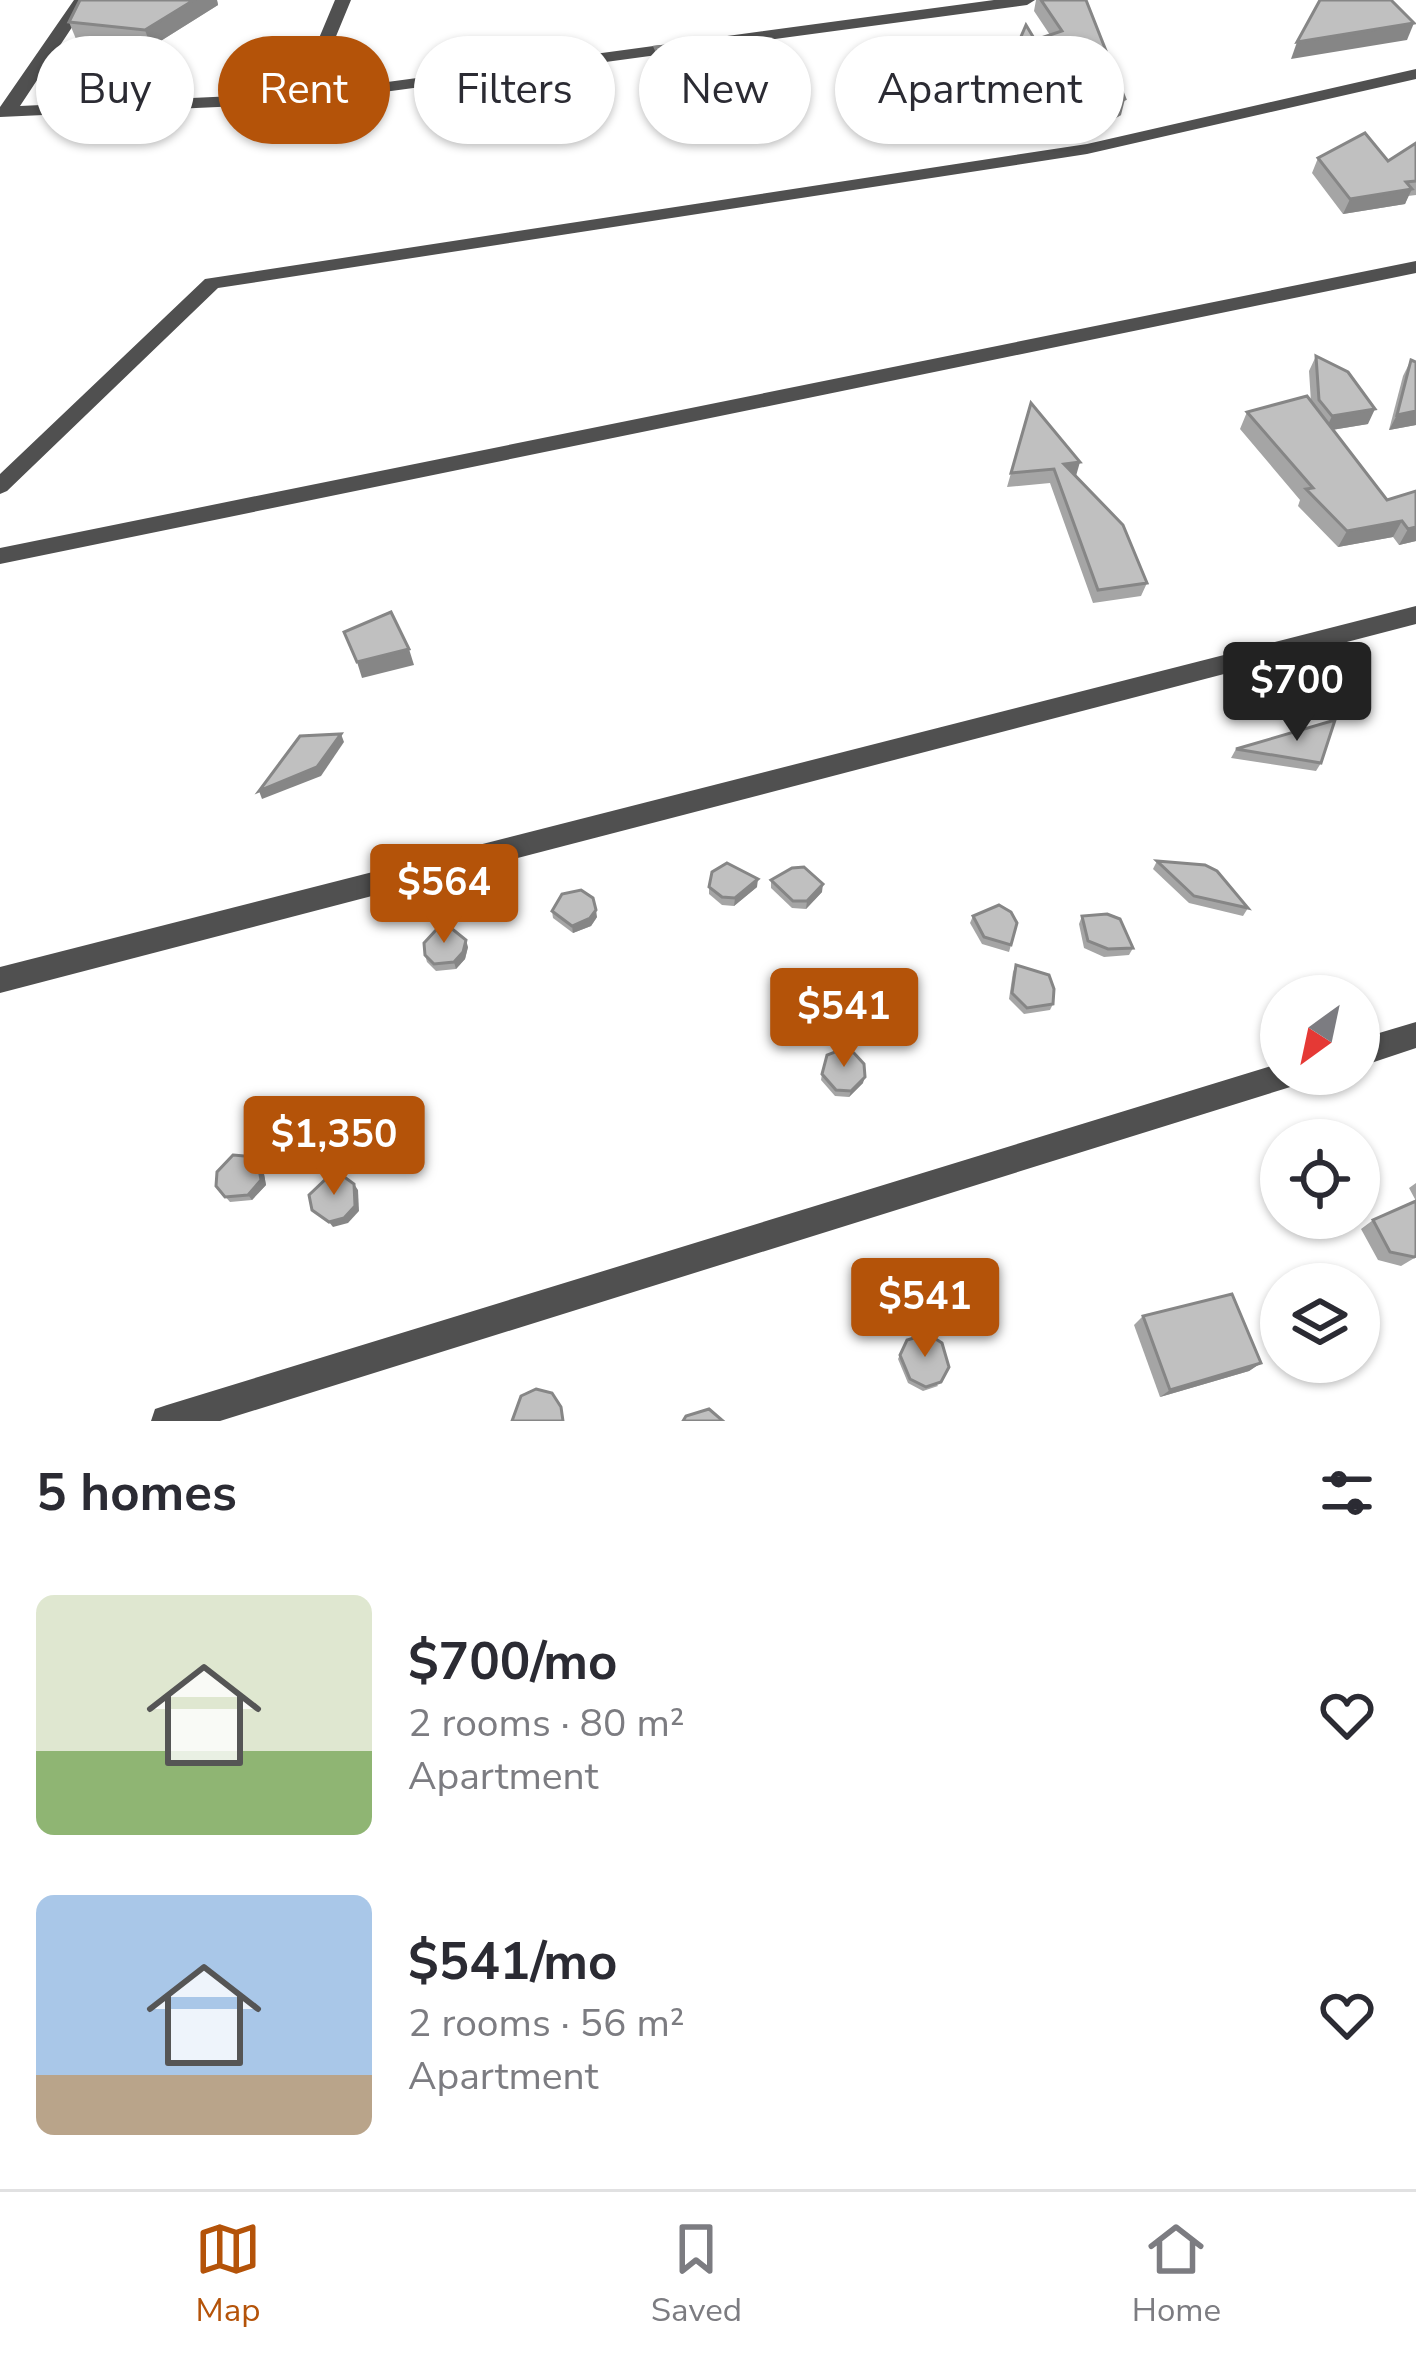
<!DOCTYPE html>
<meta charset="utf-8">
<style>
body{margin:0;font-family:"Nunito Sans",sans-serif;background:#f2f2f3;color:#2b2b33;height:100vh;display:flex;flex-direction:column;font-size:45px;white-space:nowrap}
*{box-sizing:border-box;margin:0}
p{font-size:39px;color:#7c7c81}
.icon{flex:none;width:66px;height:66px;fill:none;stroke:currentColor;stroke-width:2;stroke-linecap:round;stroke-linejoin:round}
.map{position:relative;height:1421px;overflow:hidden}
.drawer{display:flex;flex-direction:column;background:#fff;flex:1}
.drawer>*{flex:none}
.top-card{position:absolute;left:36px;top:36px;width:1344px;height:108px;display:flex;gap:24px}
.needle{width:78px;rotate:213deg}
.fabs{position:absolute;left:1260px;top:975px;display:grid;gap:24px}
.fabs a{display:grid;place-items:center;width:120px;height:120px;border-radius:50%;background:#fff;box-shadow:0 3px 9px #0004;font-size:60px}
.price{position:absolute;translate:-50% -102px;padding:0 27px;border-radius:12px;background:#b45309;color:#fff;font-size:39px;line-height:78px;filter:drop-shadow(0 3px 6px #0008)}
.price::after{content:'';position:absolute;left:50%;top:72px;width:36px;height:27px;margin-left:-18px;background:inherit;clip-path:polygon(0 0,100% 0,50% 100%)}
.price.current{background:#222;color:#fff}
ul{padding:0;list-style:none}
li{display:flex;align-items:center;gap:36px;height:300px;padding:0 36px}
li span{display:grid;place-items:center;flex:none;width:336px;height:240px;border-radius:18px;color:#555}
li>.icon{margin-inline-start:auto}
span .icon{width:144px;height:144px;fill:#fffc;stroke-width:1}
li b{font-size:51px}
h2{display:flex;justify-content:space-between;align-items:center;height:144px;padding:0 36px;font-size:51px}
.tag{padding:0 42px;border-radius:54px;background:#fff;box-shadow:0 3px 9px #0004;font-size:42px;line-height:108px}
.tag.current{background:#b45309;color:#fff}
.tabs{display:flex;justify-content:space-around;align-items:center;height:168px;border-top:3px solid #e1e1e2;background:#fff;font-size:33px;color:#7c7c81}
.tabs a{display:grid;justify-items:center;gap:6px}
.tabs .current{color:#b45309}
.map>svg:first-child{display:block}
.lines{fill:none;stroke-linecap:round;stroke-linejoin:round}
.street{fill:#505050;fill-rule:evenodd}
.wall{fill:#a5a5a5}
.shaded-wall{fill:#868686}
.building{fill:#c0c0c0;stroke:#868686;stroke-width:3}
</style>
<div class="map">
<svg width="1416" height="1421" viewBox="0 0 1416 1421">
<rect width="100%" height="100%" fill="#fff"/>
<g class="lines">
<!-- street -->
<g class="street">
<path d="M74,0H90L20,106L296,93L335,0H351L313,92L994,0H1035L1027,5L302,103L0,117V107Z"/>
<path d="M1416,69V79L1087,154L218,288L7,491L0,494V474L205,279L1087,144Z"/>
<path d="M1416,261V273L0,564V548Z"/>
<path d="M1416,606V624L0,993V967Z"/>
<path d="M1416,1022V1048L1359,1067V1039Z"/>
<path d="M1281,1063V1074H1304L1300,1084L220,1421H151L155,1409L167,1405Z"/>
</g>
</g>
<!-- wall -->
<g class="wall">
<path d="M80,0H217L218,5L151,47L76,39L69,22Z"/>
<path d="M1036,0H1086L1121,115L1109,122L1078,76L1056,73V95L994,107L1009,65L1010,48L1050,35L1034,11Z"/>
<path d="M655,47L710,86V104L673,108L656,65Z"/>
<path d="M1416,143V195L1408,196L1405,204L1343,214L1312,173L1318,158L1388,161Z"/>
<path d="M1316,356L1368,424L1332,430L1416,541L1399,545L1393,537L1338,547L1298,506L1300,500L1240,429L1247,412L1311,402L1309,371Z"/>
<path d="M1411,360L1416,362V425L1389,430L1403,376Z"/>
<path d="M1031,403L1076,476L1147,583L1141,596L1093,603L1050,483L1007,487Z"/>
<path d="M1236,749L1321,763L1316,771L1231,758Z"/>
<path d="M1157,861L1248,908L1243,916L1189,903L1153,869Z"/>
<path d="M771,880L822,892L806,909L792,908L771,888Z"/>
<path d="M709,887H757L734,906L722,905L709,894Z"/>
<path d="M552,911L597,917L591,926L573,933L553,918Z"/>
<path d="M973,916L1011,945L1009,952L982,944L970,923Z"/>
<path d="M1082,916L1133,948L1129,955L1104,957L1084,948L1079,924Z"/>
<path d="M468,947L465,959L456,969L436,971L427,962L425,955Z"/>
<path d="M1016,965L1053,1004L1050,1010L1024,1014L1009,999L1013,972Z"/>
<path d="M822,1074L863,1083L849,1097L835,1096L821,1080Z"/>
<path d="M257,1157L262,1163L266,1185L252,1200L230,1202L216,1186Z"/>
<path d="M1281,1181V1218H1320L1309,1229L1290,1227L1277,1217L1271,1202L1276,1186Z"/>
<path d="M1416,1183V1257L1401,1266L1378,1260L1361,1229L1373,1220L1416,1201L1409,1188Z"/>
<path d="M1143,1316L1261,1363L1249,1371L1160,1397L1134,1325Z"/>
<path d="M907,1340L938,1386L923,1391L908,1383L898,1359Z"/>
</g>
<!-- shaded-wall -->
<g class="shaded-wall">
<path d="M194,0H217L218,5L151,47L145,30Z"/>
<path d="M1414,23L1407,40L1291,59L1297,42Z"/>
<path d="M1059,78L1056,95L994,107L997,91Z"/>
<path d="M710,86V104L673,108V90Z"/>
<path d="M1125,99L1121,115L1109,122L1113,105Z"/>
<path d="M1412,189L1405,204L1343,214L1350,199Z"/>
<path d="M1375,409L1368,424L1325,431L1332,416Z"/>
<path d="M1416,411V425L1389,430L1397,415Z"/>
<path d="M1080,462L1076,476L1064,464Z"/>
<path d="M1402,521L1393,537L1338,547L1347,531Z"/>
<path d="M1416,527V541L1399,545L1408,529Z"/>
<path d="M409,649L414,665L362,678L357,662Z"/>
<path d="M341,734L344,742L321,776L262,799L259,791Z"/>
<path d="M758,879L757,887L734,906L735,898Z"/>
<path d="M823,884L822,892L806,909L807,901Z"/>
<path d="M596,910L597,917L591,926L573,933L572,926Z"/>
<path d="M466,940L468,947L465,959L456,969L454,962Z"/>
<path d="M865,1077L863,1083L849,1097L851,1091Z"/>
<path d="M257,1157L262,1163L266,1185L252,1200L248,1195Z"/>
<path d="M354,1184L358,1190L359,1211L348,1223L333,1227L329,1222Z"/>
<path d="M1261,1363L1249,1371L1160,1397L1170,1390Z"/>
</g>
<!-- building -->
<g class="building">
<path d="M80,0H194L145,30L69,22Z"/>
<path d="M1041,0H1086L1125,99L1113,105L1082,60L1044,54L1059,78L997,91L1016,49L1010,48L1017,46L1026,25L1035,40L1062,31Z"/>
<path d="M1320,0H1391L1414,23L1297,42Z"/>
<path d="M696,44L710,86L673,90L655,47Z"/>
<path d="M1365,133L1388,161L1416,143V181L1406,182L1412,189L1350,199L1318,158Z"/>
<path d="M1316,356L1348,372L1375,409L1332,416L1319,400Z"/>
<path d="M1411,360L1416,362V411L1397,415Z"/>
<path d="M1307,396L1387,500L1416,491V527L1408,529L1402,521L1347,531L1306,489L1313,488L1247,412Z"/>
<path d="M1031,403L1080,462L1064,464L1123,525L1147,583L1098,590L1054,469L1011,473Z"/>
<path d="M391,612L409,649L357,662L344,632Z"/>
<path d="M1335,720L1321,763L1236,749Z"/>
<path d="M341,734L317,767L259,791L300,736Z"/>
<path d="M1157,861L1205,865L1217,871L1248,908L1194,896Z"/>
<path d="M727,863L758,879L735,898L722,897L709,887L712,872Z"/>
<path d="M804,867L823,884L807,901H793L771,880L792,868Z"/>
<path d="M581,890L593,898L596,910L590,918L572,926L552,911L562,894Z"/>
<path d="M999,905L1011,912L1017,923L1011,945L984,937L973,916Z"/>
<path d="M1107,914L1120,919L1133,948L1108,949L1088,941L1082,916Z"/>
<path d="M451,928L466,940L463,952L454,962L434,964L425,955L424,943L437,929Z"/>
<path d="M1016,965L1049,975L1054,989L1053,1004L1027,1008L1012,993Z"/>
<path d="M840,1050L854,1053L864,1064L865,1077L851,1091L836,1090L822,1074L827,1055Z"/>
<path d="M233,1155L257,1157L261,1180L248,1195L225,1197L216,1186L217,1172Z"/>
<path d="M343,1176L354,1184L355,1206L344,1218L329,1222L312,1210L309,1195L328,1177Z"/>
<path d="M1281,1183V1208L1277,1197Z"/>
<path d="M1416,1201V1256L1414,1257L1390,1252L1373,1220Z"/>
<path d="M1291,1218H1320L1316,1223L1296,1222Z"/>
<path d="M1232,1294L1261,1363L1170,1390L1143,1316Z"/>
<path d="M928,1334L942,1343L949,1367L941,1382L926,1387L910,1379L900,1355L907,1340Z"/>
<path d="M536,1389L552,1393L561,1407L563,1421H512L521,1396Z"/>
<path d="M709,1409L723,1421H683L686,1416Z"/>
</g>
</svg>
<div class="fabs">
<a><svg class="needle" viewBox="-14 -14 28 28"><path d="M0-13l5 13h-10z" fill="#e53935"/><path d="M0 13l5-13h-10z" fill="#7c7c81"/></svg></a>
<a><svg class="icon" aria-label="locate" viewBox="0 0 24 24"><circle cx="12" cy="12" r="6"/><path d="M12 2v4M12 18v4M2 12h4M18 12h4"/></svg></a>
<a><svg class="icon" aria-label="layers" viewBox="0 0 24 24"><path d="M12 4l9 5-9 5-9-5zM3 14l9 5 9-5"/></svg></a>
</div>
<b class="price current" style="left:1297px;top:744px">$700</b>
<b class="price" style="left:444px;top:946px">$564</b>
<b class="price" style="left:844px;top:1070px">$541</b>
<b class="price" style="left:334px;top:1198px">$1,350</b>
<b class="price" style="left:925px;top:1360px">$541</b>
<div class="top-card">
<a class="tag">Buy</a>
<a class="tag current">Rent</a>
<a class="tag">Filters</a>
<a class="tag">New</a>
<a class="tag">Apartment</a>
</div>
</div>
<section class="drawer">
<h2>5 homes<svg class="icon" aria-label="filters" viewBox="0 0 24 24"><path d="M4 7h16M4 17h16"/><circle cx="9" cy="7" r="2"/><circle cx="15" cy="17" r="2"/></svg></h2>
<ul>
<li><span style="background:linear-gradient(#dfe7d0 65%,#8fb573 0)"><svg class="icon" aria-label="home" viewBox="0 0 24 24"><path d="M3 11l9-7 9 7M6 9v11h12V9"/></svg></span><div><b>$700/mo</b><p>2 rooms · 80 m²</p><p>Apartment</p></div><svg class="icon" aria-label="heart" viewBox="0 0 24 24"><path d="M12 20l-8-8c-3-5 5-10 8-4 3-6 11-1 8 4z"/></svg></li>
<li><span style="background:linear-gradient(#a9c7e8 75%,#b9a48a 0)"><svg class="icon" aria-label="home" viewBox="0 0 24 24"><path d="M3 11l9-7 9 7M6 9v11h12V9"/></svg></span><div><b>$541/mo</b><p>2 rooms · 56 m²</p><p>Apartment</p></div><svg class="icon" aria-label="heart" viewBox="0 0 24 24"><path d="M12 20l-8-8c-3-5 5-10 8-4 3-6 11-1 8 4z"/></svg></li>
</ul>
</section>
<nav class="tabs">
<a class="current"><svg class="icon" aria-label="map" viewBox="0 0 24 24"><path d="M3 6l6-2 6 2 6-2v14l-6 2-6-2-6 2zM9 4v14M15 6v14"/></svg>Map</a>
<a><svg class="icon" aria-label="saved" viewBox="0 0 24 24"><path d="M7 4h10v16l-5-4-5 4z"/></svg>Saved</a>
<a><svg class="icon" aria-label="home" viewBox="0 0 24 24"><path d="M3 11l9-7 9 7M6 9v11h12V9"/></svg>Home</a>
</nav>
